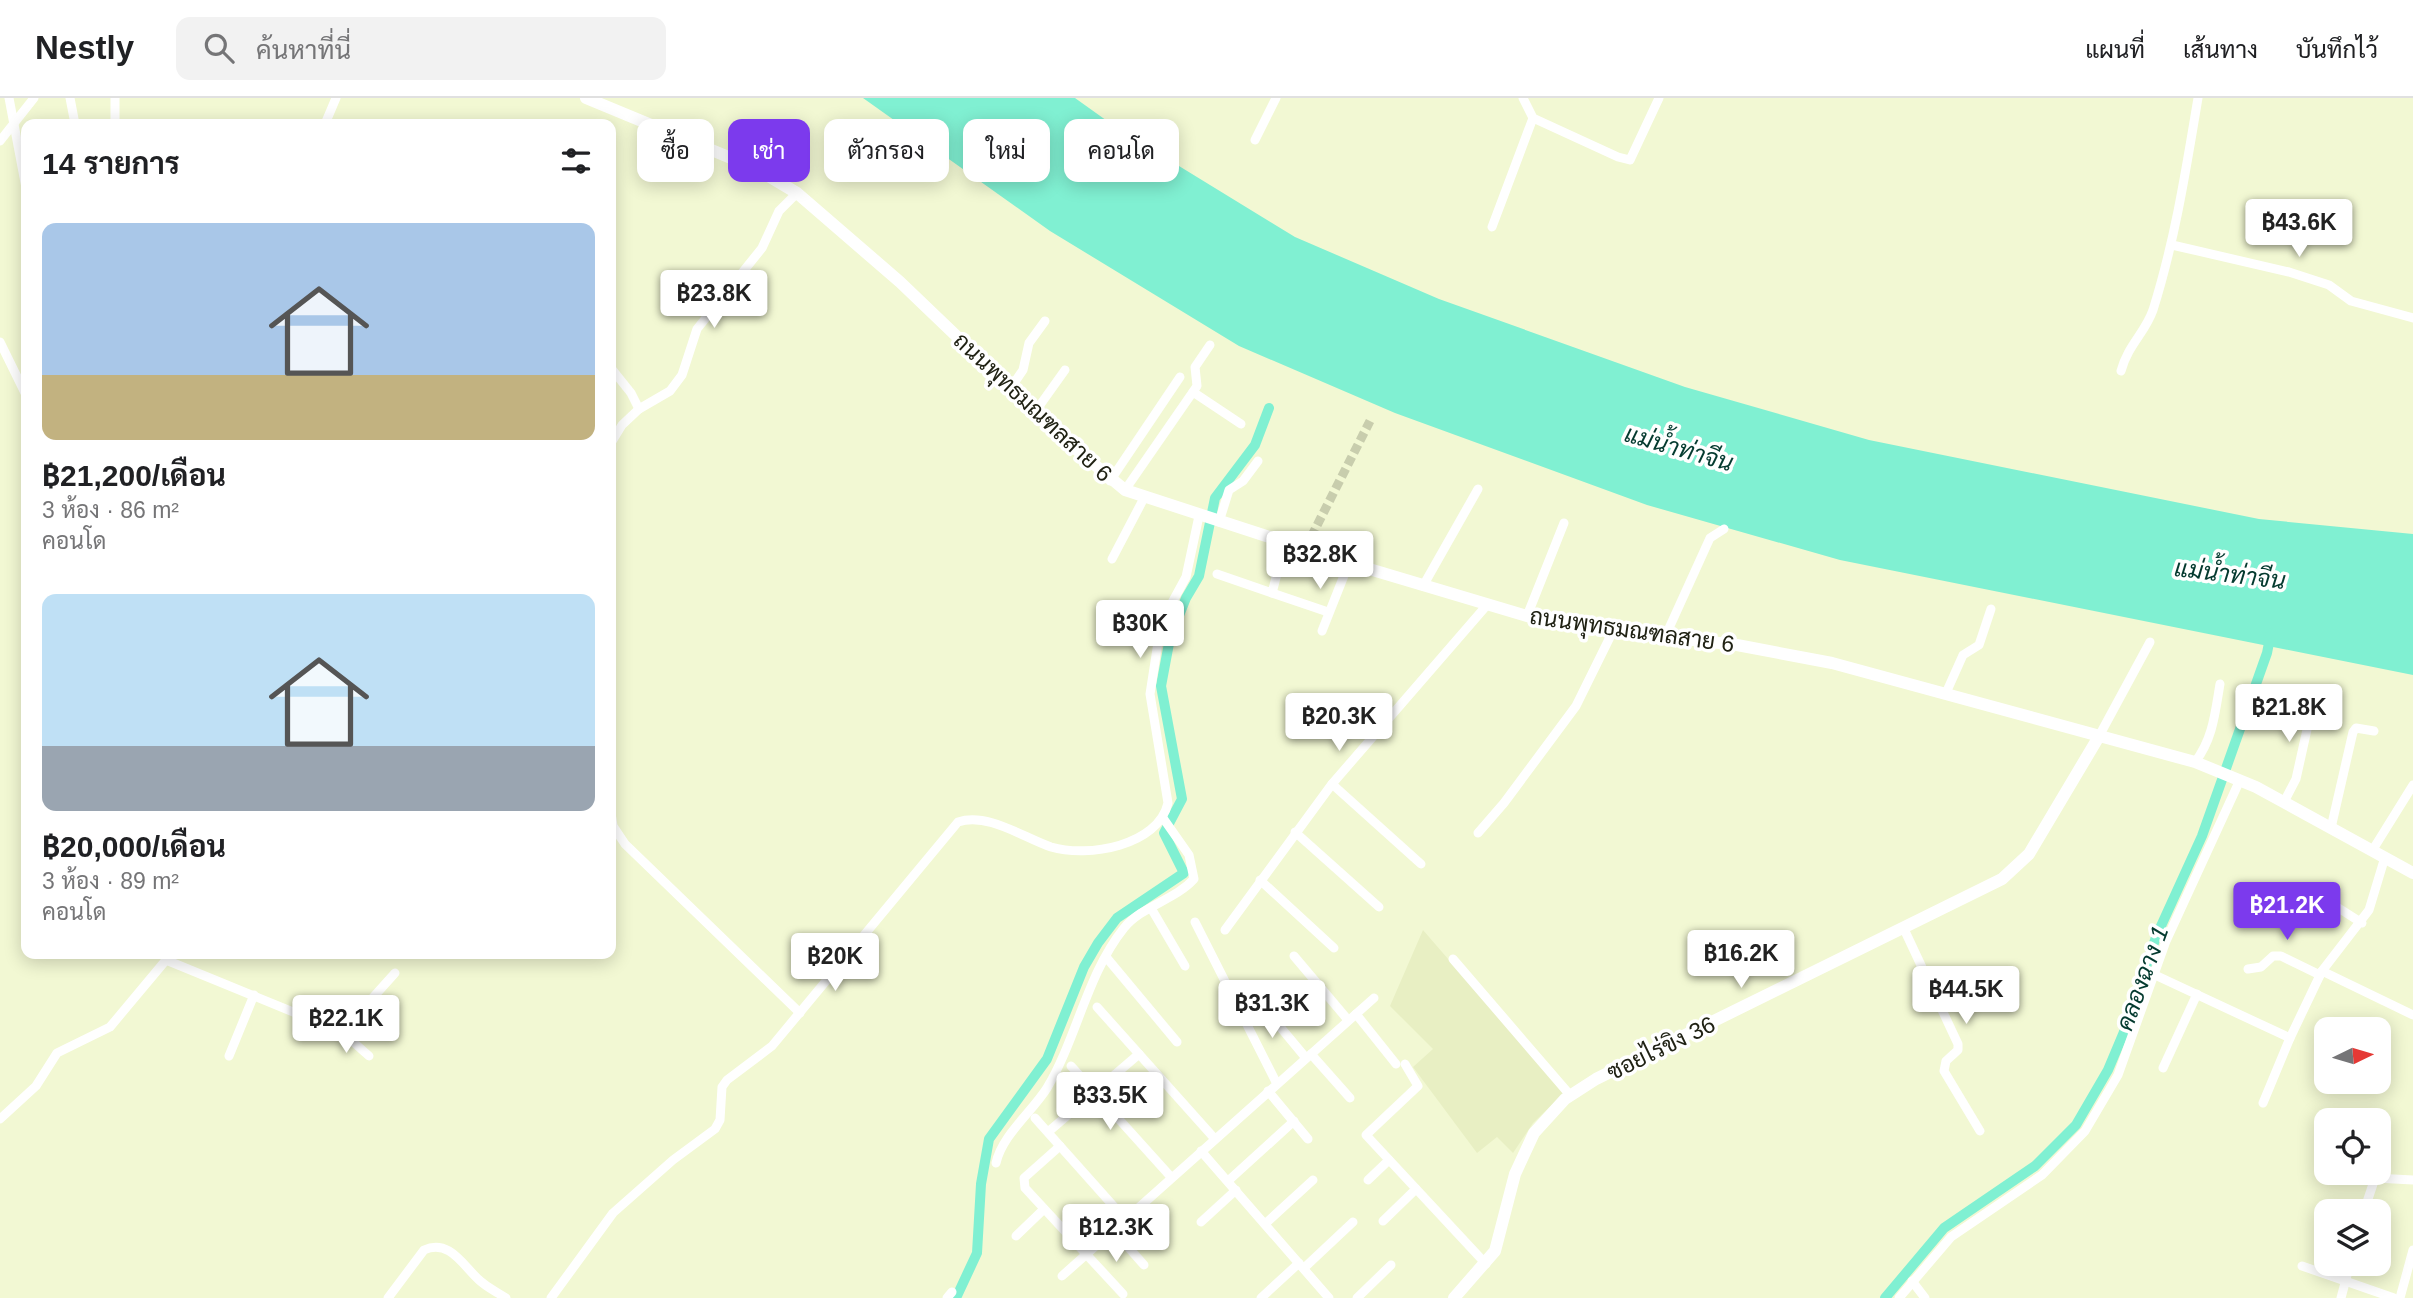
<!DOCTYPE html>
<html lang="th">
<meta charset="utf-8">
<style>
body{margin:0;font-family:Helvetica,Sarabun,sans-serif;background:#f2f2f2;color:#202124;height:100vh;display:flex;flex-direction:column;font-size:26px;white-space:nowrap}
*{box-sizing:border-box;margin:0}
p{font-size:23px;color:#757577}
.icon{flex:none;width:38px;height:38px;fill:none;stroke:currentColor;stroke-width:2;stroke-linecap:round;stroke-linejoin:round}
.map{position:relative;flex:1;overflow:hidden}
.sheet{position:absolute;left:21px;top:21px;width:595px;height:840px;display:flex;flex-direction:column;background:#fff;border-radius:14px;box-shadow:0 4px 18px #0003}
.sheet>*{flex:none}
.top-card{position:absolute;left:637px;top:21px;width:665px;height:63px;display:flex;gap:14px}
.needle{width:46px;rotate:85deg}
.fabs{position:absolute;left:2314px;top:919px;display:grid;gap:14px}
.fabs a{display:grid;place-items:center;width:77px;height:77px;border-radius:14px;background:#fff;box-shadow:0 4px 18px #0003;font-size:35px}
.price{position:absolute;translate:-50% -60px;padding:0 16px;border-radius:7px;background:#fff;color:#222;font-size:23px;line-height:46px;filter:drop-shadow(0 2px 4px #0008)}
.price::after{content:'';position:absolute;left:50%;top:42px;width:21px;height:16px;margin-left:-10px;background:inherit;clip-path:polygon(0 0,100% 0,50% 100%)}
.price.selected{background:#7c3aed;color:#fff}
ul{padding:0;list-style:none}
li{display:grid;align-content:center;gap:14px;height:371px;padding:0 21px}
li span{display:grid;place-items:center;height:217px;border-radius:14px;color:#555}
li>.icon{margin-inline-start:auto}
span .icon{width:126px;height:126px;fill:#fffc;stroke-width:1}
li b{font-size:30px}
h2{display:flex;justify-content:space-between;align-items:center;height:84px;padding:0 21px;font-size:30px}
.tag{padding:0 24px;border-radius:14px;background:#fff;box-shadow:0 4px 18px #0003;font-size:24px;line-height:63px}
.tag.selected{background:#7c3aed;color:#fff}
header{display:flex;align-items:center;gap:42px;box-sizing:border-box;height:98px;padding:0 35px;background:#fff;border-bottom:2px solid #e0e0e0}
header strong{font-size:33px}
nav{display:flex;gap:38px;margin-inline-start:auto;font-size:24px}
.search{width:490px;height:63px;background:#f2f2f2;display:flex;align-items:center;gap:18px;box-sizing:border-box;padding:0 24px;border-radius:14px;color:#757577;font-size:26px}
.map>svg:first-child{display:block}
.built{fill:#e8efc3}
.water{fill:#80f0d2}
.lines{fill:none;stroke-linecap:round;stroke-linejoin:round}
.canal{stroke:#80f0d2;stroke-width:10}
.street-tunnel{stroke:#c8cdad;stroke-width:9;stroke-dasharray:9 4.5;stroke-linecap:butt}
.street{stroke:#fff;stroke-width:9}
.secondary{stroke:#fff;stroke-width:12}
.labels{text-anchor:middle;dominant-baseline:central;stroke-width:7;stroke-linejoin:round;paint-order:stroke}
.street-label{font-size:23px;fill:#202214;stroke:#fff}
.water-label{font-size:24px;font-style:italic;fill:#043a2f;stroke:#fff}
</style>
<header>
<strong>Nestly</strong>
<div class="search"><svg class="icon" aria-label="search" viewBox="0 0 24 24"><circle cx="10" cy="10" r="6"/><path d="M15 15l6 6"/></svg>ค้นหาที่นี่</div>
<nav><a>แผนที่</a><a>เส้นทาง</a><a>บันทึกไว้</a></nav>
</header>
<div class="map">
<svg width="2413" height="1200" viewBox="0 0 2413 1200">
<rect width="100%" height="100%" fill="#f2f8d3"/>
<!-- built -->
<path class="built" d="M1423,832L1564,995L1533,1025L1513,1055L1497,1039L1477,1055L1413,969L1433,951L1390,908Z"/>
<!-- water -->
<path class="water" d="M863,0H1075L1117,30L1295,139L1439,201L1685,289L1869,342L2259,421L2413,436V577L1840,462L1647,407L1395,315L1239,248L1050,133Z"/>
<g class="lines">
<!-- canal -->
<g class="canal">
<path d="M956,1200L977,1155L981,1086L989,1041L1047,961L1084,869L1098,845L1117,820L1184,775L1164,735L1182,701L1161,588L1170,540L1186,500L1199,478L1215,400L1255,347L1269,310"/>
<path d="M1885,1200L1944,1130L2035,1068L2076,1027L2108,972L2124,934L2156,839L2202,738L2267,555L2271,535"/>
</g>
<!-- street-tunnel -->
<path class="street-tunnel" d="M1305,451L1370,323"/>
<!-- street -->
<g class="street">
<path d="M9,0L26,90"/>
<path d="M70,0L75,26"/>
<path d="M115,0V26"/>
<path d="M1523,0L1533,20L1618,59L1630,62L1659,0"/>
<path d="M325,26L336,0"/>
<path d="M1255,42L1276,0"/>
<path d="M0,43L34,0"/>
<path d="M1492,129L1533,20"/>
<path d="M2172,147L2289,174L2329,187L2351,203L2413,220"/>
<path d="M0,244L26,297"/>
<path d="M611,270L631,295L639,311"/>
<path d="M2121,273C2128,247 2145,235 2153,212C2175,142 2186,72 2198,0"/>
<path d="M1010,291L1023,272L1029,245L1045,223"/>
<path d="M1193,294L1241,326"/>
<path d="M1035,314L1065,272"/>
<path d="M611,345L622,327L639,311L670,293L682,277L697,231L762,150L779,113L797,95"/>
<path d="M1110,383L1180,279"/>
<path d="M1125,392L1197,288L1195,269L1210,247"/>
<path d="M1219,424L1229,392L1243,383L1258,363"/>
<path d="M1112,461L1144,400"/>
<path d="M1217,476L1272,495L1285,445"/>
<path d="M1423,488L1478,391"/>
<path d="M1272,495L1328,514"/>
<path d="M1527,518L1564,425"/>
<path d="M1322,533L1349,465"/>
<path d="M1665,539L1710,440L1724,431"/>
<path d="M1946,595L1963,557L1979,547L1991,511"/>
<path d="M2282,596L2295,609L2308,613L2310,618L2296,681L2284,704"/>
<path d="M2098,640L2150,544"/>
<path d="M2195,664C2213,641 2215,615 2220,586"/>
<path d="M1332,686L1421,766"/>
<path d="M611,715L613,728L625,746L800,915"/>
<path d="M2331,730L2353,634L2356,630L2374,633"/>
<path d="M1295,734L1379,809"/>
<path d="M1478,735L1504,705L1576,608L1613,533"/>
<path d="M2372,753L2413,687"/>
<path d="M1260,782L1334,850"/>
<path d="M2318,797L2362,825"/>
<path d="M1151,810L1185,868"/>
<path d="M1195,824L1277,986"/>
<path d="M1904,831L1958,946V952L1946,963L1944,973L1980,1033"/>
<path d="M1225,832L1332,686L1487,507"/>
<path d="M1294,858L1348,922"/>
<path d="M1106,859L1177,944"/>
<path d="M1453,861L1570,997"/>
<path d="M166,862L342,934L395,875"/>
<path d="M2248,871L2261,869L2273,858H2281L2320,877"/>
<path d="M2322,873L2413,917"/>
<path d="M2155,877L2290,940L2322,873L2369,812L2385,759"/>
<path d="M1097,909L1215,1041"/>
<path d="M1239,911L1252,904L1261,906L1306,960"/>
<path d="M1356,916L1396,966"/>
<path d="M342,934L369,958"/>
<path d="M1311,956L1350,1000"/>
<path d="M229,958L254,897"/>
<path d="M1405,966L1418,988L1366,1037L1486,1166"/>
<path d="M1071,968L1171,1079"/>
<path d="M2163,970L2197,896"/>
<path d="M1268,993L1308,1041"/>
<path d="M2263,1005L2290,940"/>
<path d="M1035,1020L1125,1121"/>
<path d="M0,1021L36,988L57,955L110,929L171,856"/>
<path d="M1048,1034L1139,956"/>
<path d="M1060,1048L1024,1080L1025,1090L1123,1196"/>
<path d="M1201,1053L1329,1200"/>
<path d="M996,1065C1002,1037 1032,1014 1047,990C1077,940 1087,876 1124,830C1142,808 1175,802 1194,781L1189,757L1163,720"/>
<path d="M1368,1082L1389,1062"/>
<path d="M1228,1083L1294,1023"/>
<path d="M2364,1113L2375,1080L2413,1082"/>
<path d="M1383,1123L1416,1091"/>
<path d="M1201,1124L1236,1092"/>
<path d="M1265,1126L1313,1082"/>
<path d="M1113,1132L1144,1167"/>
<path d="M1016,1138L1044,1111"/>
<path d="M2302,1168L2394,1200"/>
<path d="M1304,1170L1353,1124"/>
<path d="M1062,1178L1374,900"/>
<path d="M1912,1183L1925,1200"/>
<path d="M388,1200L424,1152C449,1141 462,1166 478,1181C486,1189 497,1194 506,1200"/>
<path d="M551,1200L613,1115L673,1062L715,1031L720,1022L722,989L727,982L772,948L958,724C988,714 1024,740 1051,749C1088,760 1158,748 1168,705L1150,596L1161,525L1186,479L1199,418"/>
<path d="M947,1200L952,1194"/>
<path d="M1261,1200L1299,1165"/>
<path d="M1357,1200L1391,1167"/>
<path d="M1899,1200L1951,1139L2042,1077L2085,1033L2118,977L2166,843L2240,682"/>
<path d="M2341,1200L2350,1166"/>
<path d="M2400,1200L2413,1152"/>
</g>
<!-- secondary -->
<g class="secondary">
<path d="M586,0L755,70L797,95L900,184L1065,342L1125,392L1349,465L1527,518L1613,533L1737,547L1832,565L2195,664L2256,689L2413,775"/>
<path d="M1454,1200L1495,1153L1515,1076L1534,1035L1565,1001L1596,981L2002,781L2029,756L2098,640"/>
</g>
</g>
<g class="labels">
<!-- street labels -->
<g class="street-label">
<text transform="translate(1033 309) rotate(43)">ถนนพุทธมณฑลสาย 6</text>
<text transform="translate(1632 532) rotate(8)">ถนนพุทธมณฑลสาย 6</text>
<text transform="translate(1661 950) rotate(-26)">ซอยไร่ขิง 36</text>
</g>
<!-- water labels -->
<g class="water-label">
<text transform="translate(1679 350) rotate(16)">แม่น้ำท่าจีน</text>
<text transform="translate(2230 476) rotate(7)">แม่น้ำท่าจีน</text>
<text transform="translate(2142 880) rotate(-70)">คลองฉาง 1</text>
</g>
</g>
</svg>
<div class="fabs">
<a><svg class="needle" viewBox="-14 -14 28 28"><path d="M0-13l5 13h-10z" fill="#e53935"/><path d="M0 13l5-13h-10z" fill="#757577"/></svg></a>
<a><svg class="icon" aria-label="locate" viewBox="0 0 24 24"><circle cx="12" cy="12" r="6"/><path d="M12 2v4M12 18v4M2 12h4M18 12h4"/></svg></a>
<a><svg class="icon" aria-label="layers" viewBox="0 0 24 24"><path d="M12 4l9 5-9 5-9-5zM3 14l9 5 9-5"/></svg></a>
</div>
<b class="price" style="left:2299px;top:161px">฿43.6K</b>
<b class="price" style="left:714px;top:232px">฿23.8K</b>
<b class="price" style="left:1320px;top:493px">฿32.8K</b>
<b class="price" style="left:1140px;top:562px">฿30K</b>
<b class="price" style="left:2289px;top:646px">฿21.8K</b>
<b class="price" style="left:1339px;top:655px">฿20.3K</b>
<b class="price selected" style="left:2287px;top:844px">฿21.2K</b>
<b class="price" style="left:1741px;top:892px">฿16.2K</b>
<b class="price" style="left:835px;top:895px">฿20K</b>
<b class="price" style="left:1966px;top:928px">฿44.5K</b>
<b class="price" style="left:1272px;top:942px">฿31.3K</b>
<b class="price" style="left:346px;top:957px">฿22.1K</b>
<b class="price" style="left:1110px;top:1034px">฿33.5K</b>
<b class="price" style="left:1116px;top:1166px">฿12.3K</b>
<div class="top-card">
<a class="tag">ซื้อ</a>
<a class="tag selected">เช่า</a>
<a class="tag">ตัวกรอง</a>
<a class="tag">ใหม่</a>
<a class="tag">คอนโด</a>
</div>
<section class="sheet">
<h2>14 รายการ<svg class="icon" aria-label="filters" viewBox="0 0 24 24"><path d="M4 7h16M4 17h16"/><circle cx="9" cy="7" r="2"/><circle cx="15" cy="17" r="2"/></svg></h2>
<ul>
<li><span style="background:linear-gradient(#a9c7e8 70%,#c2b280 0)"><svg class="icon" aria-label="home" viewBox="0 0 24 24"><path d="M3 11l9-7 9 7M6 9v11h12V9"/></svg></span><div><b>฿21,200/เดือน</b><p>3 ห้อง · 86 m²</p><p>คอนโด</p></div></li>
<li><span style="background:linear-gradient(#bfe0f5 70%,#9aa5b1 0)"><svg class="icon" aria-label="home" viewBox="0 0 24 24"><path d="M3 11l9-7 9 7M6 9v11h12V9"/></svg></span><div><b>฿20,000/เดือน</b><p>3 ห้อง · 89 m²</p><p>คอนโด</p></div></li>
</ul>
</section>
</div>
